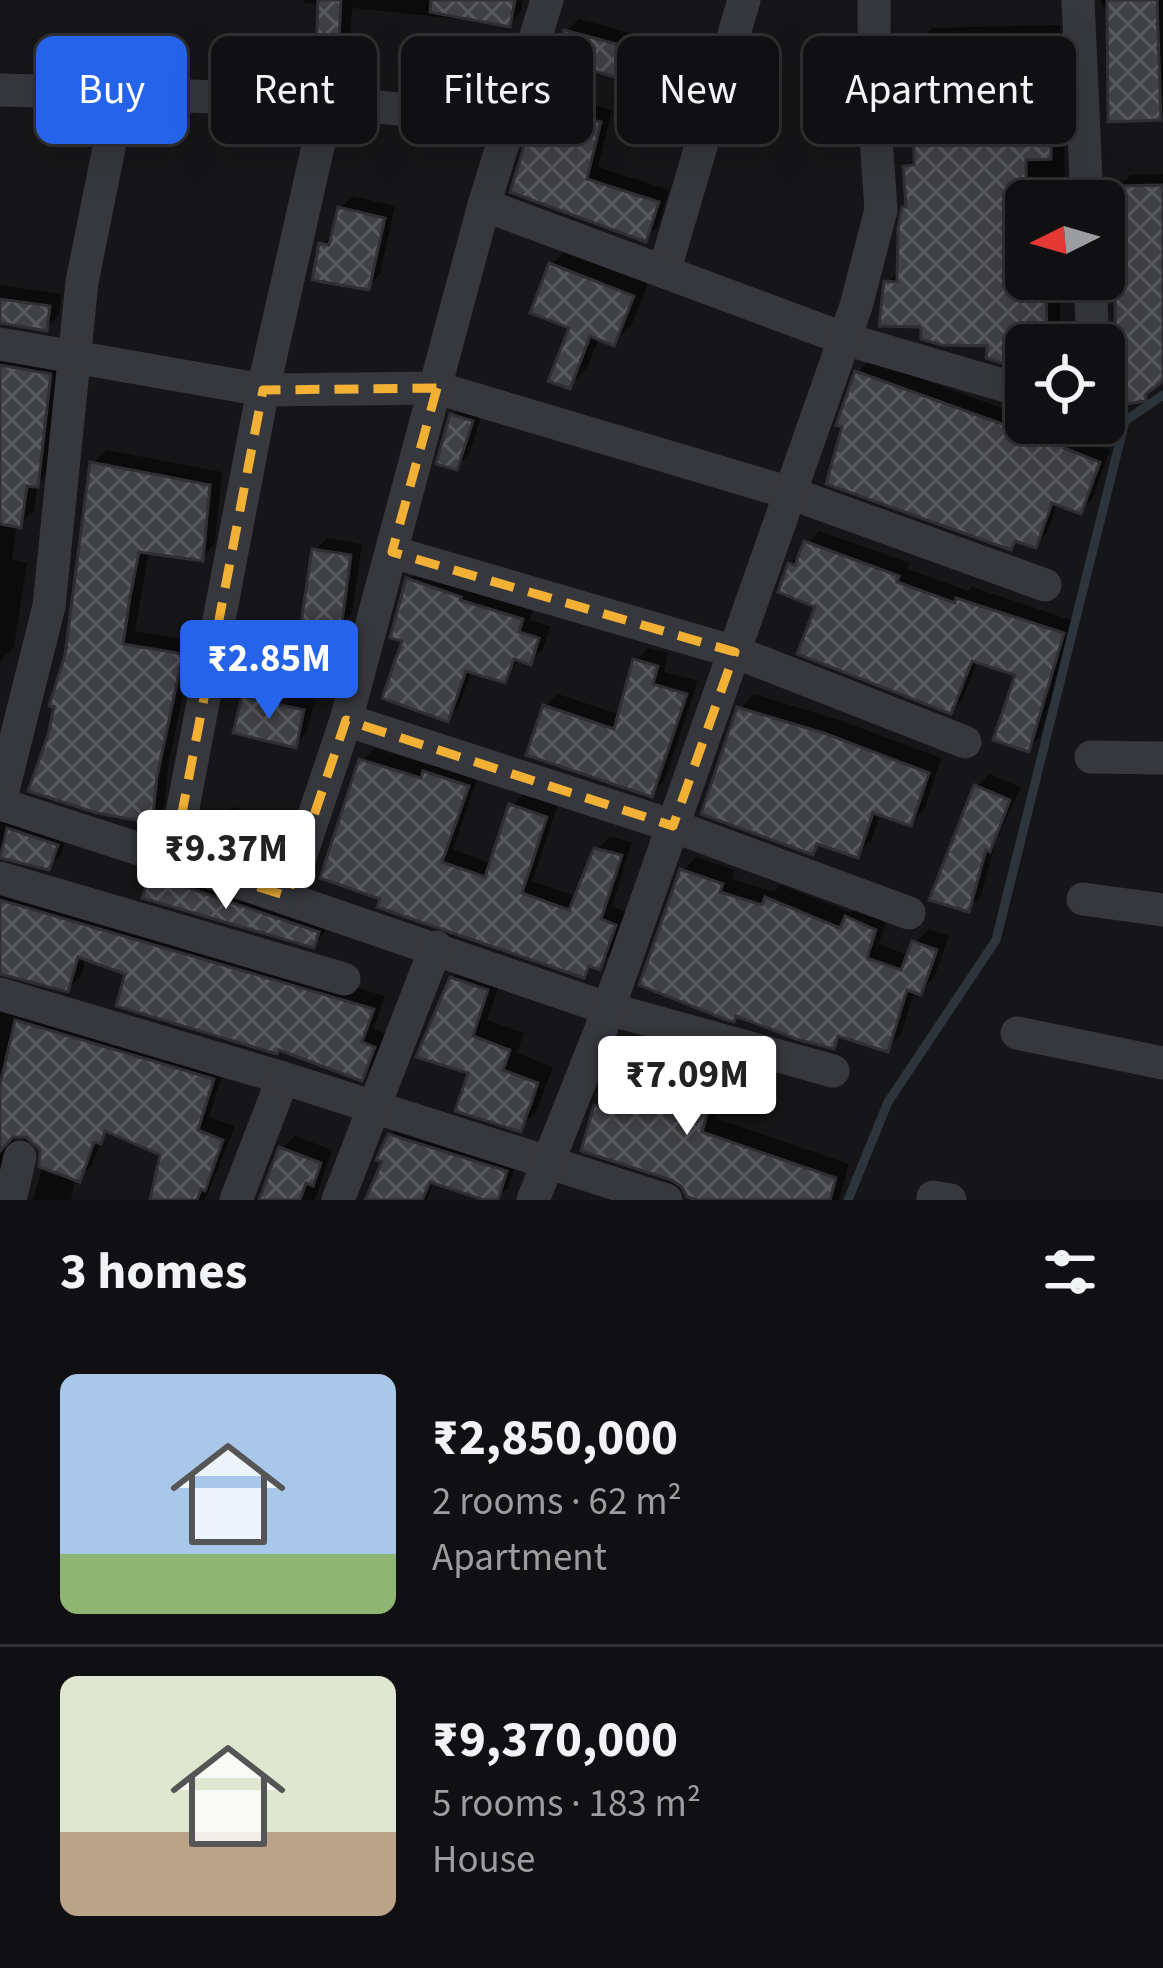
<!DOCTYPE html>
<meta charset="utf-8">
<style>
body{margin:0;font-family:"Source Sans 3",sans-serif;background:#19191b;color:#f1f3f6;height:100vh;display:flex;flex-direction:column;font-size:45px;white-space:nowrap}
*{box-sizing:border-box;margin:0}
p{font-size:39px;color:#9c9d9f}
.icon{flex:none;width:66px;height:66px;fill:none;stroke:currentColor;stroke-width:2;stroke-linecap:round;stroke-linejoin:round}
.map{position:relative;height:1200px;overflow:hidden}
.sheet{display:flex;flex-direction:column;background:#101012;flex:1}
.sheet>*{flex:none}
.top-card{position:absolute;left:36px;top:36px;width:1092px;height:108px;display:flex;gap:24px}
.needle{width:78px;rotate:265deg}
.buttons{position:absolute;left:1005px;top:180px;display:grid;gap:24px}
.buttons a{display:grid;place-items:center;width:120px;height:120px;border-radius:18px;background:#101012;box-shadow:0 12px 48px #0002,0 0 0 3px #303032;font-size:60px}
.price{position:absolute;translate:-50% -102px;padding:0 27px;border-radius:12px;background:#fff;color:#222;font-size:39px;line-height:78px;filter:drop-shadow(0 3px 6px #0008)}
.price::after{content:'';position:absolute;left:50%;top:72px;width:36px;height:27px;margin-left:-18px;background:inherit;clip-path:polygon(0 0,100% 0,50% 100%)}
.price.on{background:#2563eb;color:#fff}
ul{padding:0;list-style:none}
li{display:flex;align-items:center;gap:36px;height:300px;padding:0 60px}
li+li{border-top:3px solid #303032}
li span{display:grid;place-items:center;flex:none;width:336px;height:240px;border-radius:18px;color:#555}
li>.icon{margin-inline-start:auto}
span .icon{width:144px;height:144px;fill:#fffc;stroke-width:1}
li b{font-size:51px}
h2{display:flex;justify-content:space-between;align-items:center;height:144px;padding:0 60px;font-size:51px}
.pill{padding:0 42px;border-radius:18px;background:#101012;box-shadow:0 12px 48px #0002,0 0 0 3px #303032;font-size:42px;line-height:108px}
.pill.on{background:#2563eb;color:#fff}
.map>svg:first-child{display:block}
.shadow{fill:#0007}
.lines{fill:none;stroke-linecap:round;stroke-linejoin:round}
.stream{stroke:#2c353c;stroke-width:9}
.building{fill:url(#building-cross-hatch);stroke:#303034;stroke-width:3}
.minor{stroke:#37383d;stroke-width:33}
.marked{fill:none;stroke:#f2b134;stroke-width:9;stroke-dasharray:24 15;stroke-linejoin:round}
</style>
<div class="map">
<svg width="1163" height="1200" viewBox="0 0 1163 1200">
<defs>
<pattern id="building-cross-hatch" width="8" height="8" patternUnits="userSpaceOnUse" patternTransform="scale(3)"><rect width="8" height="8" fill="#404145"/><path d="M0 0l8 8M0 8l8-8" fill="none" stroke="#595a5e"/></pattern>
</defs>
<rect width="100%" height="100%" fill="#161618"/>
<!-- shadow -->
<g class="shadow">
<path d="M304,0H523L521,11L509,24L352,8L349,66L336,79L321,5L304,3Z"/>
<path d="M1101,0H1163V116L1111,119L1110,7H1102Z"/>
<path d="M579,19L656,40L711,61L702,92L689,104L566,31Z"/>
<path d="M1060,25L1067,96L1064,100L1065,201H1026V279H1060V345H1026V364L990,343L924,324L887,283L901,269L909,205L906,167L917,156L916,44L932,28Z"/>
<path d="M552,94L612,110L598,167L669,190L658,226L646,238L514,190L540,107Z"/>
<path d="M1163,174V378L1144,398L1107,364L1118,353V187L1131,175Z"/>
<path d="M353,196L395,206L380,274L368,287L322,245L335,231L340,208Z"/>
<path d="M569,247L650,278L632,324L614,342L599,337L587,368L569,386L573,326L551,265Z"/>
<path d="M0,285L61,294L59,315L46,328L0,321Z"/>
<path d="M0,353L64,361L51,470L38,483L34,511L17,524L12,560L27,563L14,647L0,661Z"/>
<path d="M870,360L1026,417V423H1065L1077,427L1074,436L1110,450L1092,499L1080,511L1058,502L1047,533L1035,545L1018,539L1010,547L858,372Z"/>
<path d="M465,403L484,408L469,454L456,467L453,415Z"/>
<path d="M107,450L222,472L215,544L202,558L149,550L135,631L195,641L169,761L164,806L151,819L50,736L68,655L93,463Z"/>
<path d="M819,531L910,563L908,569L968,591L972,587L1074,621L1040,736L1028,749L1019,673L978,659L963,698L951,711L819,605L790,564Z"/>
<path d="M327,538L362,544L352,613L340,625L315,550Z"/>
<path d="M421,567L534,606L530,620L550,626L543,649L530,661L520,658L504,679L472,670L459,706L447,719L406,639L409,579Z"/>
<path d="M648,648L668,653L664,672L698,681L664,781L651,794L545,706L558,694L621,715L636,661Z"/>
<path d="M257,685L315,698L307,732L295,745L245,697Z"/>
<path d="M754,694L839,720L941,758L925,808L910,823L881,812L871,840L857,855L821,842L812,852L740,709Z"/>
<path d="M375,748L433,766L438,761L479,774L453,849L492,864L512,805L525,793L558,804L532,881L578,897L597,850L610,837L632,842L612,906L626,912L612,954L583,975L383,897L362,761Z"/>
<path d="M989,774L1021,787L996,841L981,896L968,908L977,787Z"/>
<path d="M0,806L69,832L61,854L48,867L0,856Z"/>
<path d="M232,807L284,823L275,853L263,865L219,820Z"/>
<path d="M696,857L735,870L732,879L774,892L781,885L851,913L861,904L888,916L879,944L910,956L915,943L929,929L949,936L934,978L920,991L915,989L901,1035L887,1048L844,1034L833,1046L682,871Z"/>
<path d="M164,865L328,921L324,934L313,945L153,876Z"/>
<path d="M0,878L6,885L385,996L373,1029L386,1034L374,1064L361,1078L86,956L81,976L67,989L0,972Z"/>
<path d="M469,962L503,974L487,1020L524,1033L517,1053L553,1067L536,1112L520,1128L472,1071L452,978Z"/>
<path d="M0,994L225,1066L209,1117L235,1126L205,1200H152L164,1154L110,1130L102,1139L92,1165L79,1178L75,1177L71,1200H33L44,1160L36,1138L15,1134L0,1200Z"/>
<path d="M634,1040L672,1054L681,1045L732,1059L715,1118L849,1164L839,1200H726L685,1185L597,1107L603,1100L620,1055Z"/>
<path d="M401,1125L518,1159L508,1188L493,1200L435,1180L427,1200H368L386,1160L388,1137Z"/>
<path d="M295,1136L332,1150L315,1200H262L281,1149Z"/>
</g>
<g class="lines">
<!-- stream -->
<path class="stream" d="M848,1200L888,1102L996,940L1125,421L1163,395"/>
</g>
<!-- building -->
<g class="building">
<path d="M318,0H341L337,82L315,80Z"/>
<path d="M431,0H515L510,27L430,12Z"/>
<path d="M1107,0H1157L1161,120L1108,122Z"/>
<path d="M564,30L643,51L700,74L690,107L631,82L555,59Z"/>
<path d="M1045,39L1048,82L1052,81L1051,159L1026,160V279H1046L1047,345H1026V367H1014L986,358L987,346L941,345L921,339V327L879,326L884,281L897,282L898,228L902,207H906L903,166L914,165L913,43Z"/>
<path d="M537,105L601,122L587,179L659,202L646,242L510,192Z"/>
<path d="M1163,185V381L1146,394V401L1126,404L1119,413L1104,403V363L1115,360V186Z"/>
<path d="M338,207L385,218L369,290L312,280L319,243L329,245Z"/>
<path d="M549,263L634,296L614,346L590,336L570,389L548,381L569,328L530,313Z"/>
<path d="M0,299L50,306L47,331L0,323Z"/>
<path d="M0,365L51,374L38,487L27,486L21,528L0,524Z"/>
<path d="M855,371L1016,429L1018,422L1067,439L1064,448L1100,462L1081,514L1052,503L1036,548L1015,541L1011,550L826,484L842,427L836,425Z"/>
<path d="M450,414L473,421L457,470L436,464Z"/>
<path d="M90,462L210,485L203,561L139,552L130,597L123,644L183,654L157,777L152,823L97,813L28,791L48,735L54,707L49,706L65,655Z"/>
<path d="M804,541L899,576L897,582L955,603L956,598L1064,633L1029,752L993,740L1015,675L972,661L951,714L797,654L815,607L778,592L788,563L795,565Z"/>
<path d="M312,549L351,555L341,629L301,623Z"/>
<path d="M406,578L461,597L460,600L523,619L519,632L539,638L531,665L514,659L505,683L466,671L448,722L382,698L402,641L390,638Z"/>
<path d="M633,659L658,666L653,684L687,694L652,797L526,755L543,705L614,729Z"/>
<path d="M242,696L304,710L296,748L233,733Z"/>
<path d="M737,707L824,733L929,773L911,826L873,813L858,858L817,844L813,855L701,814Z"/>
<path d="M359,759L421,778L423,771L469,786L442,862L485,877L509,804L547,817L522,893L569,910L594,848L622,855L601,919L616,925L600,970L589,966L584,978L377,907L380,899L320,878Z"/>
<path d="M974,785L1010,800L990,852L986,850L969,912L929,900Z"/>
<path d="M217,818L273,836L263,869L207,849Z"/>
<path d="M7,828L58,845L49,870L0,858Z"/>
<path d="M680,869L723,884L720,892L762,905L765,897L840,928L845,916L876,930L867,958L901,970L912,941L937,950L921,995L907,990L888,1052L838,1036L834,1049L796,1039L736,1016L734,1022L724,1019L639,985Z"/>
<path d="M150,875L319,932L314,948L142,898Z"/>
<path d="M0,900L374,1009L362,1042L375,1047L362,1081L279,1050L277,1054L116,1006L125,974L78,957L68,992L0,974Z"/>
<path d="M450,977L488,990L473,1036L510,1050L503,1070L538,1083L521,1132L455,1111L468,1073L416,1057Z"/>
<path d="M15,1020L214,1079L198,1130L223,1140L205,1191L201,1189L197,1200H150L160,1155L105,1131L101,1144L94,1142L80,1182L39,1167L40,1150L26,1137H13L0,1151V1085Z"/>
<path d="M617,1053L661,1069L664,1058L719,1073L702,1132L836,1178L830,1200H698L687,1197L682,1187L672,1180L581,1151L594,1105L598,1106Z"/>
<path d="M388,1134L507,1171L498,1200H484L430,1182L422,1200H365L382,1162L376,1160Z"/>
<path d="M279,1147L321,1163L313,1186L306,1183L300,1200H259Z"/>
</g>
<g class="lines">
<!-- minor -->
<g class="minor">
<path d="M1078,0L1087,201"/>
<path d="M0,90L120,93L82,282L49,606L0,802"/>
<path d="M328,102L510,120"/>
<path d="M484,205L547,0"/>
<path d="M664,272L744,0"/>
<path d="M1090,279L1093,345"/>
<path d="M0,344L263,390L437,388L790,493L1045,585"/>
<path d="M392,552L735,652L965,742"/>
<path d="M346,720L673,826L909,913"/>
<path d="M1091,757L1163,758"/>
<path d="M0,804L173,860L263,390L328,102L120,93"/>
<path d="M173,860L609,1009L833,1071"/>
<path d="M0,878L344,979"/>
<path d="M287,896L346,720L484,205L845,339L1026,392"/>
<path d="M1083,899L1163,910"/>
<path d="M0,994L283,1078L236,1200"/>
<path d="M1017,1033L1163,1063"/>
<path d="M283,1078L666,1200"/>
<path d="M933,1197L950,1200"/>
<path d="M10,1200L20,1157"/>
<path d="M338,1200L436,947"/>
<path d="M533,1200L603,1024L856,306L881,210L874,109V0"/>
</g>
</g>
<!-- marked area -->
<path class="marked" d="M437,388L392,552L735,652L673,826L346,720L287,896L173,860L263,390Z"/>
</svg>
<div class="buttons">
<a><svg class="needle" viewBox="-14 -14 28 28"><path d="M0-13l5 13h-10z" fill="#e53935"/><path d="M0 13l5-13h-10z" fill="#9c9d9f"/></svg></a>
<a><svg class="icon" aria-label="locate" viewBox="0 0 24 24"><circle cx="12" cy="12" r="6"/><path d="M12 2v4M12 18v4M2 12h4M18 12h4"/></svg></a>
</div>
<b class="price on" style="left:269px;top:722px">₹2.85M</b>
<b class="price" style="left:226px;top:912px">₹9.37M</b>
<b class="price" style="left:687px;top:1138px">₹7.09M</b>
<div class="top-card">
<a class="pill on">Buy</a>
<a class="pill">Rent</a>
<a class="pill">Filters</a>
<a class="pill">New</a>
<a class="pill">Apartment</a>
</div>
</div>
<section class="sheet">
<h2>3 homes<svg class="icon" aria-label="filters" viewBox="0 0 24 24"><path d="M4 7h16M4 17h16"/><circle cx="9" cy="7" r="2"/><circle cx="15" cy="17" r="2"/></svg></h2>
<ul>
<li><span style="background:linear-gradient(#a9c7e8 75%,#8fb573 0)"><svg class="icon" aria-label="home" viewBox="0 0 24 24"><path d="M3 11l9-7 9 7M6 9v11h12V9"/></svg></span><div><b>₹2,850,000</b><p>2 rooms · 62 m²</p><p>Apartment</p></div></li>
<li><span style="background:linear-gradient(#dfe7d0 65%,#b9a48a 0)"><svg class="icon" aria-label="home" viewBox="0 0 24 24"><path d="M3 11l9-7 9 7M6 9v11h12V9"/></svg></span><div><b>₹9,370,000</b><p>5 rooms · 183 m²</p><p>House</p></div></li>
</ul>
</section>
